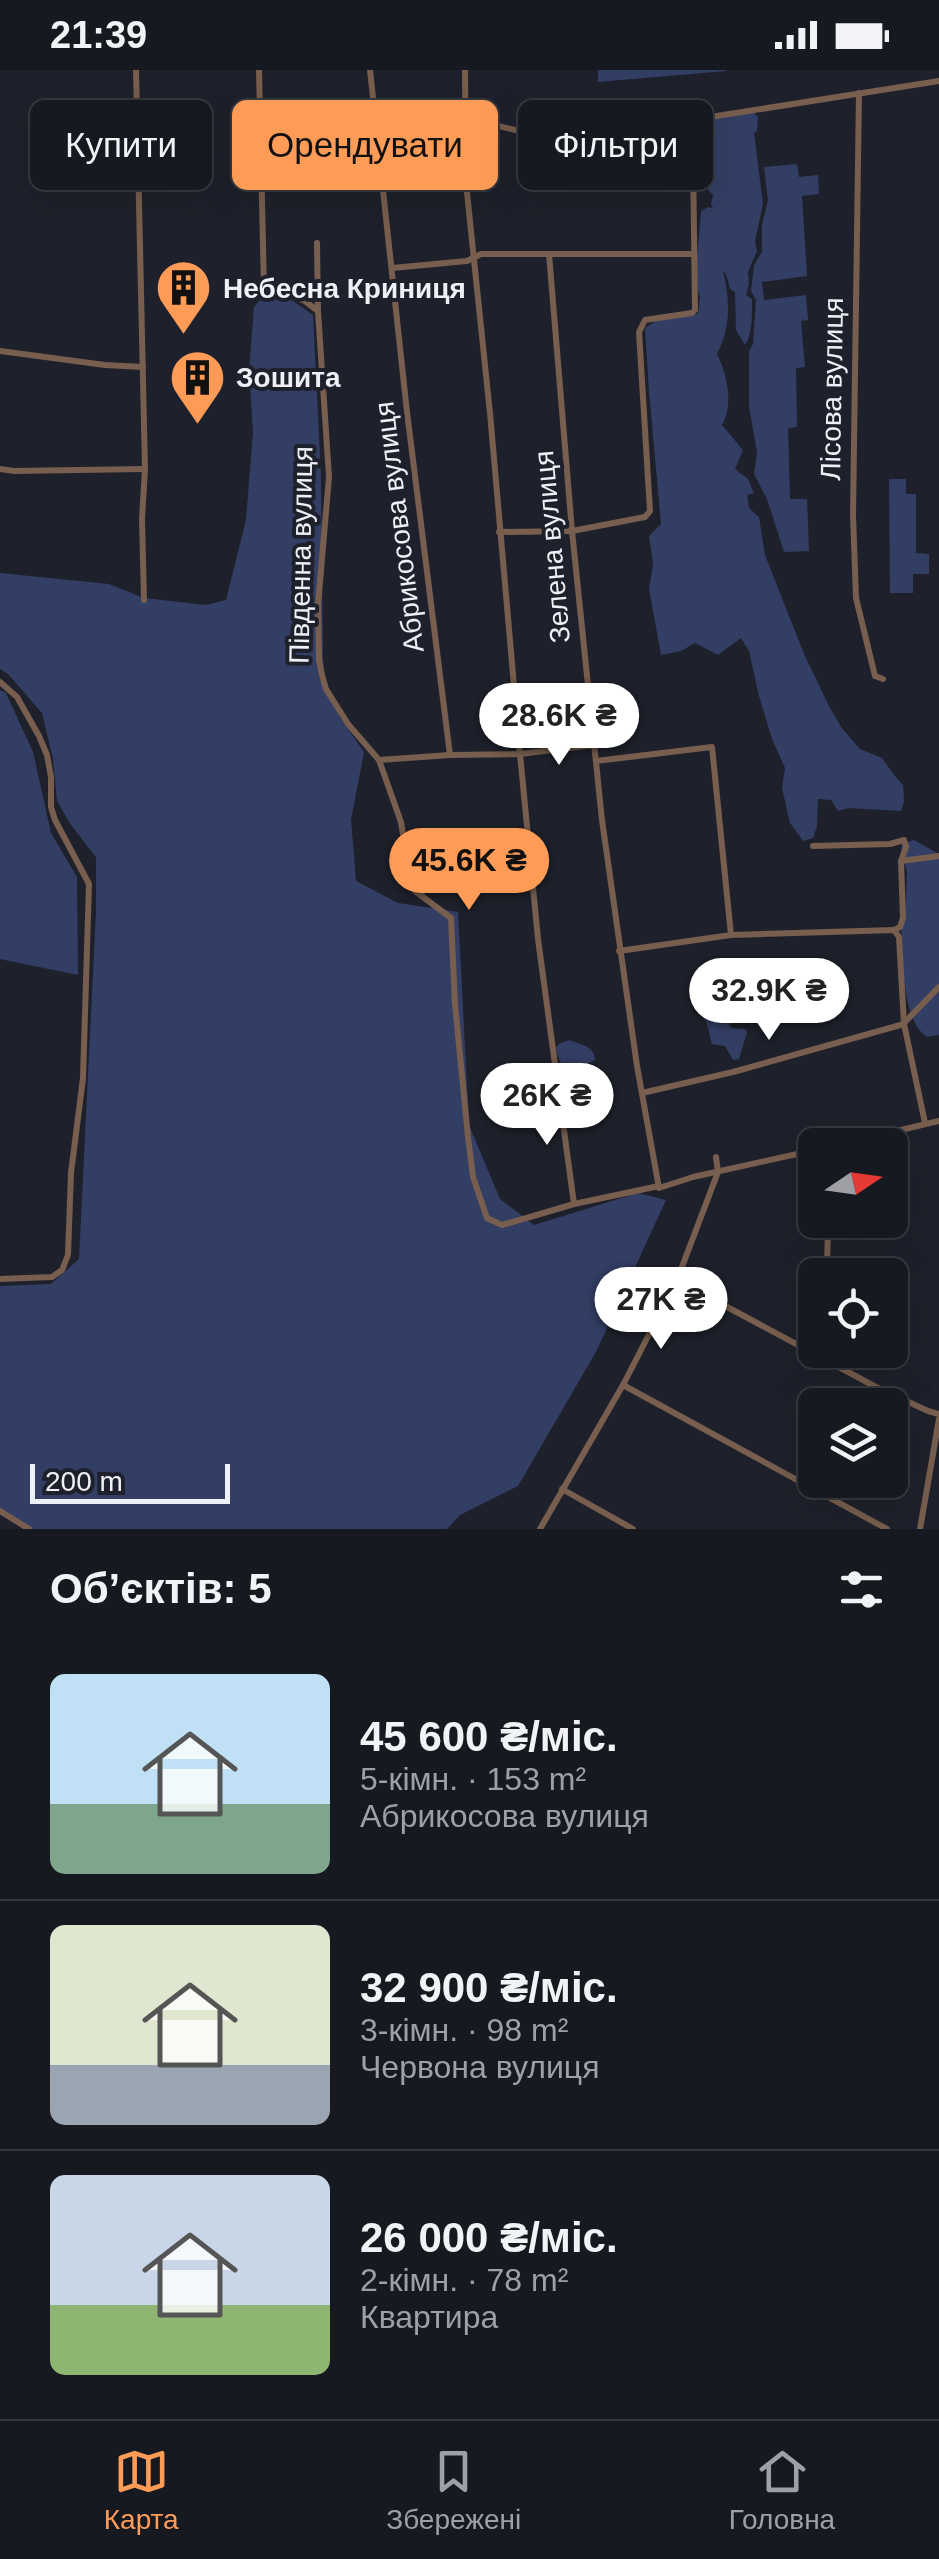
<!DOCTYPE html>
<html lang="uk">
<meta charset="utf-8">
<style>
body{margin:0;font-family:Arial,sans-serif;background:#1f2229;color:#f1f3f6;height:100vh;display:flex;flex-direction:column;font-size:38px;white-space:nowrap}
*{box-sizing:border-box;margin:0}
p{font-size:32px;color:#9ea0a5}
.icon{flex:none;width:55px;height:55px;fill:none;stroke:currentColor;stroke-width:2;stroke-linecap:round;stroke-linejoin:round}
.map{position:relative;height:1459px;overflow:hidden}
.drawer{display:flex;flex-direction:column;background:#161920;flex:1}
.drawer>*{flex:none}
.banner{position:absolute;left:30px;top:30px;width:880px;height:90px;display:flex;gap:20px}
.needle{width:65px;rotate:77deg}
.controls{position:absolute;left:798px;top:1058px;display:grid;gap:20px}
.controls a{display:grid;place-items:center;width:110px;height:110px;border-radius:15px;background:#161920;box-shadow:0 10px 40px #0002,0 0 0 2px #35383e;font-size:50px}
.scale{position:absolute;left:30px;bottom:25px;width:200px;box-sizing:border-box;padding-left:10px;border:5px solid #eef0f7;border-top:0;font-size:28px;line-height:35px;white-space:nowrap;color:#eef0f7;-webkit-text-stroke:8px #1e212b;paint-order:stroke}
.price{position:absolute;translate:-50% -85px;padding:0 22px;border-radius:35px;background:#fff;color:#222;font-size:32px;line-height:65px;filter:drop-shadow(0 2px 5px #0008)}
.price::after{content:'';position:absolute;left:50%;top:60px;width:30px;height:22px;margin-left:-15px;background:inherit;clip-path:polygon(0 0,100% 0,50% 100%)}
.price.active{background:#fe9c57;color:#111}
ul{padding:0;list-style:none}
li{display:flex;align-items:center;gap:30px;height:250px;padding:0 50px}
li+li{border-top:2px solid #35383e}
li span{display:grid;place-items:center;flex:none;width:280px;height:200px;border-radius:15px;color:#555}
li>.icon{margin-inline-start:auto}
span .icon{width:120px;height:120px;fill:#fffc;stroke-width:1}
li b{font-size:42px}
h2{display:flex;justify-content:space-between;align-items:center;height:120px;padding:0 50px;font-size:42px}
.tag{padding:0 35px;border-radius:15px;background:#161920;box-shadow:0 10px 40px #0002,0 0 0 2px #35383e;font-size:35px;line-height:90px}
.tag.active{background:#fe9c57;color:#111}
.status{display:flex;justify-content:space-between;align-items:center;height:70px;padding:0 50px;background:#161920;direction:ltr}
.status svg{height:28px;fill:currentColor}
.tabs{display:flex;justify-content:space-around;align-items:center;height:140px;border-top:2px solid #35383e;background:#161920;font-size:28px;color:#9ea0a5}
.tabs a{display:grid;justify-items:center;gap:5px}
.tabs .active{color:#fe9c57}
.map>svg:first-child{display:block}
.green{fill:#333e64}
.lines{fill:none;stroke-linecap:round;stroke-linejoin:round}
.minor{stroke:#775e4e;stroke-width:6}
.labels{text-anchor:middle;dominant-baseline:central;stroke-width:8;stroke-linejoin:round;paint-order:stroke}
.poi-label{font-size:28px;font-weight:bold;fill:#eef0f7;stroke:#1e212b;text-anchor:start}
.street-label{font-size:28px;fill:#eef0f7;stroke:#1e212b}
</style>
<div class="status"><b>21:39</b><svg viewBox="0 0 49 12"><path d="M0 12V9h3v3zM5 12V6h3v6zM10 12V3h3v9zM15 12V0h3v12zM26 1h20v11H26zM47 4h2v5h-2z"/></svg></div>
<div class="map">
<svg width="939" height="1459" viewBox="0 0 939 1459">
<rect width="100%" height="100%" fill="#1e212b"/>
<!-- green -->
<g class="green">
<path d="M598,0H726V1L598,12Z"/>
<path d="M750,39L758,47L757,61L754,63L763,134L755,171L757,181L748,202L749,213L746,225L752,229C752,243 753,264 745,275L736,260L735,222L730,219L726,204L723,201C730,229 731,258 717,284C727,304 734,335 722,355L743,380L735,399L748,409L754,423L747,425L749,438L759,447L765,485L804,584L829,636L841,657L860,679L882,688L894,705L903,715L904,731L901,741L848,738L838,741L831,730L818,729L817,756L813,768L803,771L790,753L782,718L785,698L772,669L759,626L749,581L741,568L718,585L695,573L681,581L661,585L649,519L653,494L649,466L661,454L649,321L645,258L656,251L698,244L700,227L695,211L701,141L708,137L713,138L711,135L713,125L708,120C708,100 719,84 712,65L693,62L717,46Z"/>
<path d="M797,94L799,107L818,105L819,124L802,126L807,206L762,212L764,230L806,225L808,250L801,251L805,297L796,298L797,357L788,358L790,429H807L809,481L784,482L767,429L754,404L757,382L749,337V281L753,274L756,230L751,221L754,195L762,182V155L768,130L764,97Z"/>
<path d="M267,222L293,231L313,245L321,407L323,588L326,619L339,646L364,682L351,750L356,811L398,833L458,842L469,1055L500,1129L534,1155L638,1123L666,1130L597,1280L518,1416L460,1445L447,1459H31L0,1439V1216L51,1214L79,1189L96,842V787L71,755L57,731L53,689L42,643L8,604L0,599V503L109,514L144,528L206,535L226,530L246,450L253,362L249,300L254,237Z"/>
<path d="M889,409H906V424H916V483L929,484V504H913V523H890Z"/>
<path d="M0,620L6,623L33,682L51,763L77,807L78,905L0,889Z"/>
<path d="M914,770L939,784V965L927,967C900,949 904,885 901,855L905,849L907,802L901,780L902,774Z"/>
<path d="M731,926L735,927L739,938L730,943L733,948L729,955L732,958L745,959L747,962L739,989L733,990L725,976L712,974C709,962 706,948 700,937L703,931L712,932L720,937L722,928Z"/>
<path d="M569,970C579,974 595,976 595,990L580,997L576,1002C563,1002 558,989 556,978L559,974Z"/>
</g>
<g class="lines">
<!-- minor -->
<g class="minor">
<path d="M136,0L145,399L142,449L144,530"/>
<path d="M259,0L264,218L305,231L318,241L329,407L318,535L319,590L322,605L326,619L348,654L379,690L401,752L409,802L415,821L451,848L455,934L468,1067L473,1107L487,1148L502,1155L574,1134L659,1116"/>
<path d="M370,0L407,342L450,685L520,684L538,869L574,1134"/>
<path d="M465,0L466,113L490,343L520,684L594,675"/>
<path d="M859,23L853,445L856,528L875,606L883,609"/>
<path d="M466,48L544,67L577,68L939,11"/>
<path d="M317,173L318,241"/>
<path d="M549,184L572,461L602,750L637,996L659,1118L693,1107L815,1080"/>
<path d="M392,198L467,191L481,184H693"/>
<path d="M0,281L105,295L143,297"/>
<path d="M0,399L14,401L145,399"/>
<path d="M499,462L572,461L645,447L650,441L639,262L645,250L692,243L695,240L693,84L682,51"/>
<path d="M0,612L17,627L39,666L47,685L51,707V737L55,750L89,814L83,1008L71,1103L68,1185L62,1200L52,1207L0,1209"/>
<path d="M379,690L450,685"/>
<path d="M596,691L712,677L731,865"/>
<path d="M813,776L890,774L904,770L906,777L901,791L939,786"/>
<path d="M894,860L900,857L903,848L901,791"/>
<path d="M619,881L731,865L894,860L899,867L904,954L925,1053"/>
<path d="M904,953L939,917"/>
<path d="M642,1023L733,1002L904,954"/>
<path d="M838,1075L939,1051"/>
<path d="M827,1205L828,1150"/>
<path d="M677,1210L876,1317L928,1341L939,1344"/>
<path d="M623,1315L887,1459"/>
<path d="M562,1419L633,1459"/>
<path d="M0,1441L29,1459"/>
<path d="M540,1459L623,1315L677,1210L718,1102L716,1087"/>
<path d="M920,1459L939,1349"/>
</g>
</g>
<!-- icons -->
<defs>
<symbol id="building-pin" viewBox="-11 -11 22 30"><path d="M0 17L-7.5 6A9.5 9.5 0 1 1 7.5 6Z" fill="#fe9c57" stroke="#1e212b"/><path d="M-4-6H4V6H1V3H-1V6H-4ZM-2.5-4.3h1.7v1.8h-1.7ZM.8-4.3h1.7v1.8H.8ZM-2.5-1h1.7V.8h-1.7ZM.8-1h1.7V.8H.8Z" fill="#111"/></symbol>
</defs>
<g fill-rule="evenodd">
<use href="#building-pin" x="152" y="186" width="63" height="86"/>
<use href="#building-pin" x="166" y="276" width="63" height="86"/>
</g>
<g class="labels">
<!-- poi labels -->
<g class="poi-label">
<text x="223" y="218">Небесна Криниця</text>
<text x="236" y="307">Зошита</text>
</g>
<!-- street labels -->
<g class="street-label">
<text transform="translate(832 319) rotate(-89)">Лісова вулиця</text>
<text transform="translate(399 457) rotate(-97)">Абрикосова вулиця</text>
<text transform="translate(552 477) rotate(-95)">Зелена вулиця</text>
<text transform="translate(301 485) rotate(-89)">Південна вулиця</text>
</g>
</g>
</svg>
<div class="controls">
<a><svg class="needle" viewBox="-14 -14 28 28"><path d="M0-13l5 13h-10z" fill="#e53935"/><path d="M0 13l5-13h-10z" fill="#9ea0a5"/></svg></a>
<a><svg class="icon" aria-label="locate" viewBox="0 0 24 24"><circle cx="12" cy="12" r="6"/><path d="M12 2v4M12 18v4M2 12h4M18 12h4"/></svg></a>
<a><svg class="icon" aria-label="layers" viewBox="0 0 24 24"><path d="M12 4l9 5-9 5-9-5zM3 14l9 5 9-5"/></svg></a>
</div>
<div class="scale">200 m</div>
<b class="price" style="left:559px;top:698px">28.6K ₴</b>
<b class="price active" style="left:469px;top:843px">45.6K ₴</b>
<b class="price" style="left:769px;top:973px">32.9K ₴</b>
<b class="price" style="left:547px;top:1078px">26K ₴</b>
<b class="price" style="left:661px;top:1282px">27K ₴</b>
<div class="banner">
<a class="tag">Купити</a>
<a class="tag active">Орендувати</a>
<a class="tag">Фільтри</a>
</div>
</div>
<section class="drawer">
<h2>Об’єктів: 5<svg class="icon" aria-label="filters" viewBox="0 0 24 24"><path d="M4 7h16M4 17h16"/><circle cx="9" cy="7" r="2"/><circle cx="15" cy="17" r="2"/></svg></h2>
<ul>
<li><span style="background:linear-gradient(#bfe0f5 65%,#7fa58c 0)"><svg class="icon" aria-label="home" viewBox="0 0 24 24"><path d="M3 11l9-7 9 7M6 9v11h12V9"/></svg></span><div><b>45 600 ₴/міс.</b><p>5-кімн. · 153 m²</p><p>Абрикосова вулиця</p></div></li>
<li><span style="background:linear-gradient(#dfe7d0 70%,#9aa5b1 0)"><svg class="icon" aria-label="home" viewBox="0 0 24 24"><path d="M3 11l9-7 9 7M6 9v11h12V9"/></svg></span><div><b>32 900 ₴/міс.</b><p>3-кімн. · 98 m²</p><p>Червона вулиця</p></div></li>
<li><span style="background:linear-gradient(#c9d6e8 65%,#8fb573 0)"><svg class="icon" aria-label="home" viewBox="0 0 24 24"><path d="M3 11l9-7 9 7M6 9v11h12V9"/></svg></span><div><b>26 000 ₴/міс.</b><p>2-кімн. · 78 m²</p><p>Квартира</p></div></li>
</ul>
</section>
<nav class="tabs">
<a class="active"><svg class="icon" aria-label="map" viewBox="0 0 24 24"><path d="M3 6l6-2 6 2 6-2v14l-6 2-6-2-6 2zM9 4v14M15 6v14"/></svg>Карта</a>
<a><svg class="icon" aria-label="saved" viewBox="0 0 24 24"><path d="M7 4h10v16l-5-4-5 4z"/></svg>Збережені</a>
<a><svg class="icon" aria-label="home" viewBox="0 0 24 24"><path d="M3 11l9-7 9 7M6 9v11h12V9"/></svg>Головна</a>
</nav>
